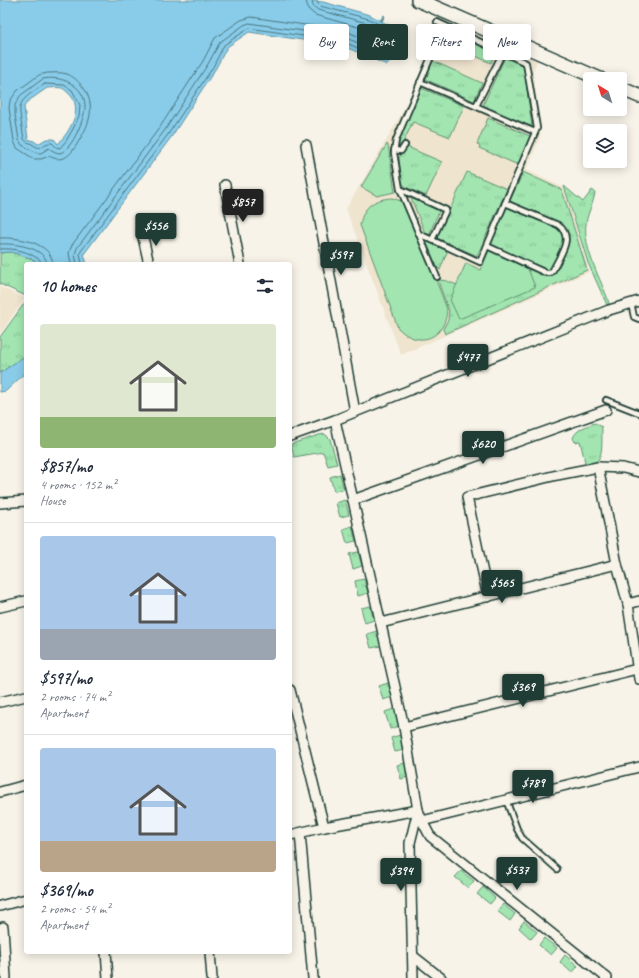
<!DOCTYPE html>
<meta charset="utf-8">
<style>
body{margin:0;font-family:Caveat,sans-serif;background:#f6f6f7;color:#1f2937;height:100vh;display:flex;flex-direction:column;font-size:15px;white-space:nowrap}
*{box-sizing:border-box;margin:0}
p{font-size:13px;color:#747a83}
.icon{flex:none;width:22px;height:22px;fill:none;stroke:currentColor;stroke-width:2;stroke-linecap:round;stroke-linejoin:round}
.map{position:relative;flex:1;overflow:hidden}
.side{position:absolute;left:24px;top:262px;width:268px;height:692px;display:flex;flex-direction:column;background:#fff;border-radius:4px;box-shadow:0 2px 10px #0003}
.side>*{flex:none}
.top-card{position:absolute;left:304px;top:24px;width:275px;height:36px;display:flex;gap:8px}
.needle{width:26px;rotate:322deg}
.controls{position:absolute;left:583px;top:72px;display:grid;gap:8px}
.controls a{display:grid;place-items:center;width:44px;height:44px;border-radius:4px;background:#fff;box-shadow:0 2px 10px #0003;font-size:20px}
.price{position:absolute;translate:-50% -34px;padding:0 9px;border-radius:4px;background:#1f3d34;color:#fff;font-size:13px;line-height:26px;filter:drop-shadow(0 1px 2px #0008)}
.price::after{content:'';position:absolute;left:50%;top:24px;width:12px;height:9px;margin-left:-6px;background:inherit;clip-path:polygon(0 0,100% 0,50% 100%)}
.price.on{background:#222;color:#fff}
ul{padding:0;list-style:none}
li{display:grid;align-content:center;gap:8px;height:212px;padding:0 16px}
li+li{border-top:1px solid #e0e1e3}
li span{display:grid;place-items:center;height:124px;border-radius:4px;color:#555}
li>.icon{margin-inline-start:auto}
span .icon{width:72px;height:72px;fill:#fffc;stroke-width:1}
li b{font-size:17px}
h2{display:flex;justify-content:space-between;align-items:center;height:48px;padding:0 16px;font-size:17px}
.tag{padding:0 14px;border-radius:4px;background:#fff;box-shadow:0 2px 10px #0003;font-size:14px;line-height:36px}
.tag.on{background:#1f3d34;color:#fff}
.map>svg:first-child{display:block}
.built{fill:#efe4ce}
.grass{fill:url(#grass-tufts);stroke:#609172}
.garden{fill:#a2e5b0;stroke:#609172}
.water{fill:#89ccea;stroke:#5f93a1;fill-rule:evenodd}
.lines{fill:none;stroke-linecap:round;stroke-linejoin:round}
.shore{stroke:#49767d;stroke-width:1}
.stream{stroke:#5f93a1;stroke-width:2.5}
.lane-casing{stroke:#1f3d34;stroke-width:8}
.street-casing{stroke:#1f3d34;stroke-width:12}
.secondary-casing{stroke:#1f3d34;stroke-width:16}
.lane{stroke:#f7f3e8;stroke-width:4.5}
.street{stroke:#f7f3e8;stroke-width:9}
.secondary{stroke:#f7f3e8;stroke-width:13}
</style>
<div class="map">
<svg width="639" height="978" viewBox="0 0 639 978">
<defs>
<pattern id="grass-tufts" width="24" height="20" patternUnits="userSpaceOnUse"><rect width="24" height="20" fill="#a2e5b0"/><path d="M3 7l-1-3M5 7V3M7 7l1-3M15 17l-1-3M17 17v-4M19 17l1-3" fill="none" stroke="#8bc598"/></pattern>
</defs>
<rect width="100%" height="100%" fill="#f7f3e8"/>
<filter id="ink" filterUnits="userSpaceOnUse"><feTurbulence type="fractalNoise" baseFrequency=".025" numOctaves="2"/><feDisplacementMap in="SourceGraphic" scale="8" xChannelSelector="R" yChannelSelector="G"/><feConvolveMatrix kernelMatrix="1 2 1 2 8 2 1 2 1" color-interpolation-filters="sRGB"/></filter>
<g filter="url(#ink)">
<!-- built -->
<g class="built">
<path d="M447,22L537,61L533,72L541,132L538,143L526,170L564,188L589,272L401,355L346,209L401,115L441,29Z"/>
<path d="M0,287L25,298L0,334Z"/>
</g>
<!-- grass -->
<g class="grass">
<path d="M447,31L495,53L491,63L442,41Z"/>
<path d="M505,57L524,66L532,127L483,105Z"/>
<path d="M433,61L482,83L474,101L425,79Z"/>
<path d="M421,88L464,106L450,137L413,122L401,147L399,144V140Z"/>
<path d="M488,118L530,136L518,165L479,148L480,146L477,144Z"/>
<path d="M405,146L442,162L426,196L406,187L403,184L401,178L399,158Z"/>
<path d="M467,172L507,189L477,256L437,238Z"/>
<path d="M523,172L562,190L587,270L445,334L443,329L448,320L449,311L438,281L440,280L447,281L457,285L530,270L489,250L491,243L507,207L539,221L542,217L510,201Z"/>
<path d="M564,186L583,202L592,190L595,192C594,203 587,213 586,224C583,247 599,276 607,297L609,304L607,305L588,263Z"/>
<path d="M411,198L439,211L429,235L425,233Z"/>
<path d="M426,241L444,249L447,252L440,270L437,267Z"/>
<path d="M11,252L30,258L40,264H26V296L0,284V253Z"/>
<path d="M26,301V355L0,373V337Z"/>
<path d="M595,423L602,427C601,441 606,464 587,466L585,462L580,441L575,442L573,438C576,429 587,426 595,423Z"/>
<path d="M325,434L330,439L337,464L328,466L323,452L294,457L291,444L319,435Z"/>
<path d="M340,474L344,489L334,491L330,477Z"/>
<path d="M345,500L349,515L340,517L336,503Z"/>
<path d="M352,526L356,541L347,543L343,529Z"/>
<path d="M358,552L362,566L353,569L349,554Z"/>
<path d="M364,579L368,593L358,596L355,581Z"/>
<path d="M370,606L374,620L365,623L361,608Z"/>
<path d="M377,631L381,646L371,648L367,634Z"/>
<path d="M388,683L392,697L383,700L379,686Z"/>
<path d="M394,709L399,726L390,729L385,712Z"/>
<path d="M400,735L404,750L395,752L391,738Z"/>
<path d="M405,763L408,777L401,779L397,765Z"/>
<path d="M461,871L474,881L468,888L455,877Z"/>
<path d="M483,887L495,898L490,904L477,894Z"/>
<path d="M503,904L515,914L510,921L497,911Z"/>
<path d="M524,921L537,932L531,939L519,928Z"/>
<path d="M544,938L557,948L551,955L539,945Z"/>
<path d="M565,955L578,966L572,973L560,962Z"/>
</g>
<!-- garden -->
<g class="garden">
<path d="M387,144L388,145L395,192L377,196L361,187Z"/>
<path d="M392,198L401,201L408,207L447,309C446,339 418,349 398,328L360,225C363,207 373,199 392,198Z"/>
<path d="M489,250L528,269L535,287L459,319L450,300L466,263L481,270Z"/>
</g>
<!-- water -->
<g class="water">
<path d="M0,0H305L323,2L370,15L398,30L402,49L387,65L343,46L249,32L227,47L216,68L172,136L84,254L87,264H40L30,258L11,252L0,253ZM47,88C51,88 58,87 62,88C66,90 69,94 72,97C82,112 69,132 58,144L54,139H46L38,144L34,141L28,139L24,107L27,102Z"/>
<path d="M26,355V372L6,391L0,392V373Z"/>
</g>
<g class="lines">
<!-- shore -->
<g class="shore">
<path d="M48,73C54,73 61,72 67,74C73,76 79,82 83,87C96,105 90,123 80,139C76,146 71,155 64,158C58,160 53,158 49,156L41,159H34L17,148L14,141L9,108L10,101L17,91L39,75Z"/>
<path d="M43,79C61,75 84,85 85,105C86,116 72,150 60,153C56,153 53,151 49,148L41,153H37L22,145L19,140L15,115V105L20,96Z"/>
<path d="M45,84L64,85L72,90L80,105L79,116L73,129L66,141L60,148L56,147L52,143C41,142 44,153 32,144C29,142 27,143 24,139C23,133 19,112 20,107C21,98 37,89 45,84Z"/>
<path d="M0,238C17,237 52,242 53,264"/>
<path d="M0,244C13,243 46,247 47,264"/>
<path d="M0,249C15,248 28,251 40,260L42,264"/>
<path d="M71,264L69,253L72,245L160,127L203,61L215,38L241,20L251,17L346,31L382,47L385,45L384,40L365,29L315,15L308,9L306,0"/>
<path d="M77,264L75,254L77,248L165,130L208,64L220,42L244,25L249,23L344,37L384,54L391,47L389,36L367,23L318,10L313,6L312,0"/>
<path d="M82,264L80,254L81,251L169,133L213,67L224,45L249,28L344,42L385,60L397,48L393,32L369,19L320,6L318,4L317,0"/>
</g>
<!-- stream -->
<path class="stream" d="M381,21L384,16"/>
<defs>
<g id="lane">
<path d="M420,82L535,132"/>
<path d="M476,106L503,52"/>
<path d="M394,150L401,151L405,145"/>
<path d="M400,189L446,210L432,240"/>
<path d="M419,234L480,262L537,128L526,63L437,22"/>
<path d="M487,246L546,273H550L553,270C560,255 575,237 558,225L505,203"/>
<path d="M437,277L400,189L394,153L396,140L444,26"/>
<path d="M631,303L634,317L639,319"/>
<path d="M606,400L639,413"/>
<path d="M506,800L517,829L522,838L557,869"/>
</g>
<g id="street">
<path d="M306,145L355,412"/>
<path d="M225,185L240,264"/>
<path d="M142,233L149,264"/>
<path d="M335,420L404,727L418,810L422,821L430,836L607,978"/>
<path d="M290,436L335,420L609,310L639,301"/>
<path d="M598,467L617,564L628,604L639,679"/>
<path d="M353,500L606,410"/>
<path d="M0,503L26,501"/>
<path d="M488,597L467,497L557,475L598,467L623,468L639,472"/>
<path d="M628,604L639,601"/>
<path d="M0,607L26,601"/>
<path d="M381,623L617,564"/>
<path d="M290,690L324,827L418,810"/>
<path d="M0,702L26,696"/>
<path d="M404,727L637,669"/>
<path d="M0,792L26,785"/>
<path d="M422,821L639,767"/>
<path d="M300,833L313,978"/>
<path d="M290,835L324,827"/>
<path d="M0,906L26,899"/>
<path d="M3,927L6,978"/>
<path d="M106,952L108,978"/>
<path d="M210,952L212,978"/>
<path d="M413,956L441,978"/>
<path d="M413,978L410,843L418,810"/>
</g>
<g id="secondary">
<path d="M418,0L600,79"/>
<path d="M620,88L639,96"/>
</g>
</defs>
<!-- lane casing -->
<use href="#lane" class="lane-casing"/>
<!-- street casing -->
<use href="#street" class="street-casing"/>
<!-- secondary casing -->
<use href="#secondary" class="secondary-casing"/>
<!-- lane -->
<use href="#lane" class="lane"/>
<!-- street -->
<use href="#street" class="street"/>
<!-- secondary -->
<use href="#secondary" class="secondary"/>
</g>
</g>
</svg>
<div class="controls">
<a><svg class="needle" viewBox="-14 -14 28 28"><path d="M0-13l5 13h-10z" fill="#e53935"/><path d="M0 13l5-13h-10z" fill="#747a83"/></svg></a>
<a><svg class="icon" aria-label="layers" viewBox="0 0 24 24"><path d="M12 4l9 5-9 5-9-5zM3 14l9 5 9-5"/></svg></a>
</div>
<b class="price on" style="left:243px;top:223px">$857</b>
<b class="price" style="left:156px;top:247px">$556</b>
<b class="price" style="left:341px;top:276px">$597</b>
<b class="price" style="left:468px;top:378px">$477</b>
<b class="price" style="left:483px;top:465px">$620</b>
<b class="price" style="left:502px;top:604px">$565</b>
<b class="price" style="left:523px;top:708px">$369</b>
<b class="price" style="left:533px;top:804px">$789</b>
<b class="price" style="left:517px;top:891px">$537</b>
<b class="price" style="left:401px;top:892px">$394</b>
<div class="top-card">
<a class="tag">Buy</a>
<a class="tag on">Rent</a>
<a class="tag">Filters</a>
<a class="tag">New</a>
</div>
<section class="side">
<h2>10 homes<svg class="icon" aria-label="filters" viewBox="0 0 24 24"><path d="M4 7h16M4 17h16"/><circle cx="9" cy="7" r="2"/><circle cx="15" cy="17" r="2"/></svg></h2>
<ul>
<li><span style="background:linear-gradient(#dfe7d0 75%,#8fb573 0)"><svg class="icon" aria-label="home" viewBox="0 0 24 24"><path d="M3 11l9-7 9 7M6 9v11h12V9"/></svg></span><div><b>$857/mo</b><p>4 rooms · 152 m²</p><p>House</p></div></li>
<li><span style="background:linear-gradient(#a9c7e8 75%,#9aa5b1 0)"><svg class="icon" aria-label="home" viewBox="0 0 24 24"><path d="M3 11l9-7 9 7M6 9v11h12V9"/></svg></span><div><b>$597/mo</b><p>2 rooms · 74 m²</p><p>Apartment</p></div></li>
<li><span style="background:linear-gradient(#a9c7e8 75%,#b9a48a 0)"><svg class="icon" aria-label="home" viewBox="0 0 24 24"><path d="M3 11l9-7 9 7M6 9v11h12V9"/></svg></span><div><b>$369/mo</b><p>2 rooms · 54 m²</p><p>Apartment</p></div></li>
</ul>
</section>
</div>
